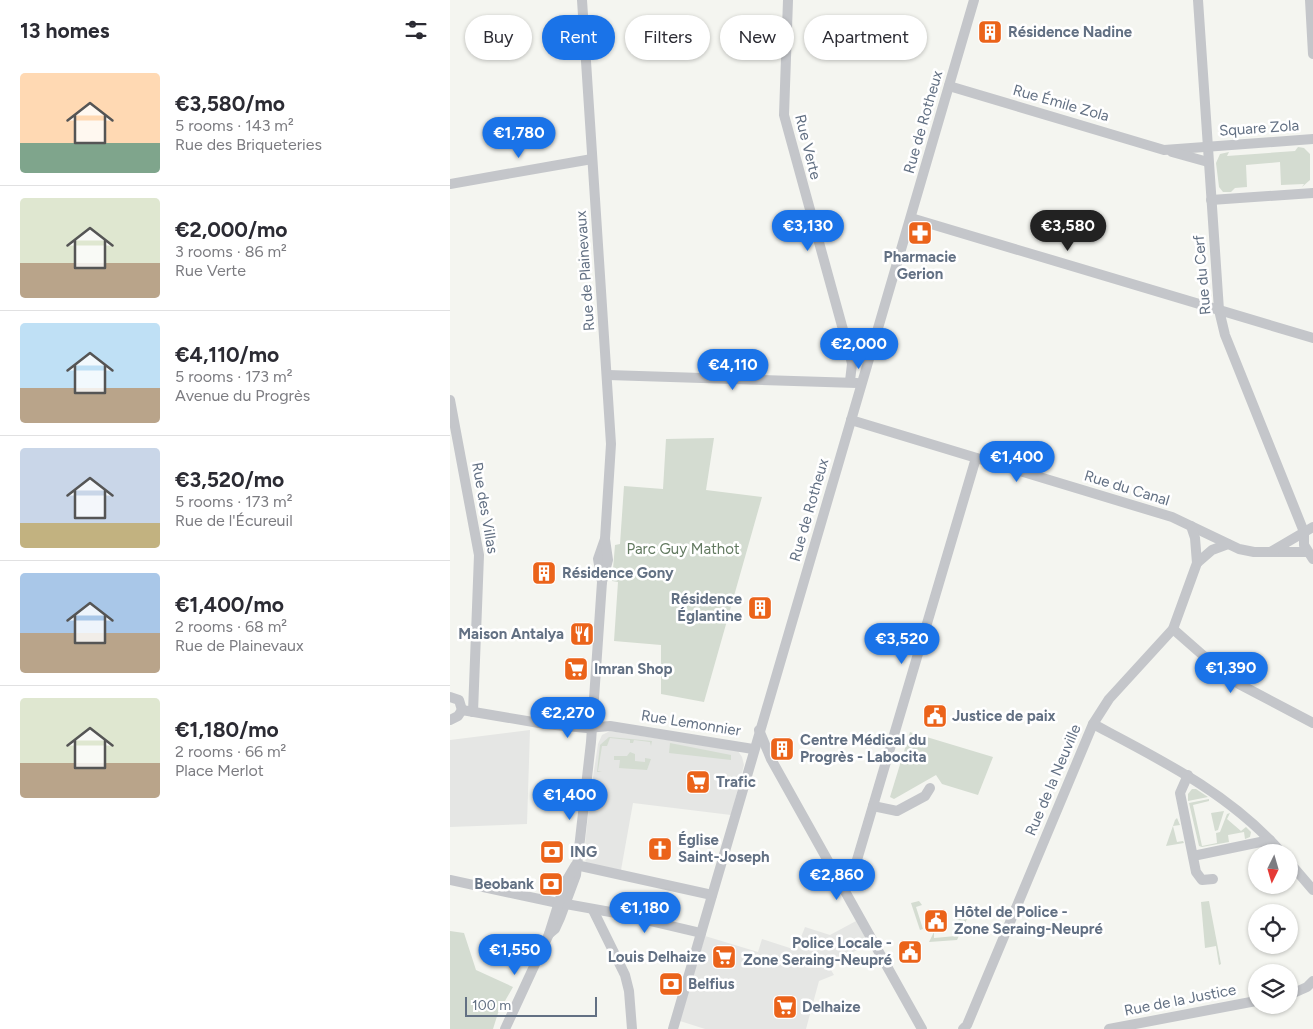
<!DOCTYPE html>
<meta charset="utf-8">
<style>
body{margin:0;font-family:Figtree,sans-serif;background:#f2f2f3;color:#2b2b33;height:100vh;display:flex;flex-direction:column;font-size:19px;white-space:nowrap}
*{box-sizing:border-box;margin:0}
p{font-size:16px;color:#7c7c81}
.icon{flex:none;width:28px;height:28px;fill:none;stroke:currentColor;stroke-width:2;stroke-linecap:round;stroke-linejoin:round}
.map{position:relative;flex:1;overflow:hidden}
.details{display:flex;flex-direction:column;background:#fff;width:450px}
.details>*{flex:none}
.top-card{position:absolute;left:15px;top:15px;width:475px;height:45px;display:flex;gap:10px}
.needle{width:32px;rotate:185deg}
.tools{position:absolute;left:798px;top:844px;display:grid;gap:10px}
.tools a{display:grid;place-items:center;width:50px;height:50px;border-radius:50%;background:#fff;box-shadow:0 1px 4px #0004;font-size:25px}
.scale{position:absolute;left:15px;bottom:12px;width:132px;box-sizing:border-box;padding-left:5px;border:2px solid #627083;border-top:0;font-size:14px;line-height:18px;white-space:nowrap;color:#627083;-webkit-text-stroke:4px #fff;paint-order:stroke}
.price{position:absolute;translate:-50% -42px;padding:0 11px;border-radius:18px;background:#1a73e8;color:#fff;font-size:16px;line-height:32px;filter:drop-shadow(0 1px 2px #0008)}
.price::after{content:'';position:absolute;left:50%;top:30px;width:15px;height:11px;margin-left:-8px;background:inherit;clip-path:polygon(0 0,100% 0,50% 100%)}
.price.current{background:#222;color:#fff}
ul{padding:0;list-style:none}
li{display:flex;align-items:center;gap:15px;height:125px;padding:0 20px}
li+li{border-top:1px solid #e1e1e2}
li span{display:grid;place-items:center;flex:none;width:140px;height:100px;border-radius:5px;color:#555}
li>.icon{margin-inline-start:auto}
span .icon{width:60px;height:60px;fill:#fffc;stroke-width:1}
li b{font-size:21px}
h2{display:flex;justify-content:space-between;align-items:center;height:60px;padding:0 20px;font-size:21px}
.pill{padding:0 18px;border-radius:22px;background:#fff;box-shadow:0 1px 4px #0004;font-size:18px;line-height:45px}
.pill.current{background:#1a73e8;color:#fff}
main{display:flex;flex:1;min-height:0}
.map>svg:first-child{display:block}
.built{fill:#e5e6e4}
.green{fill:#d4dcd1}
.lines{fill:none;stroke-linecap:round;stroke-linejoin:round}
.minor{stroke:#c4c6ca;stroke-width:10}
.labels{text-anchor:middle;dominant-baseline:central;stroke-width:5;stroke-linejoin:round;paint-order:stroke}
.poi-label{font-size:15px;font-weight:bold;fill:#627083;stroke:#fff;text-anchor:start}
.street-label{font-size:15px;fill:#627083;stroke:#fff}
.park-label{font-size:15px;fill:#637a61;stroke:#fff}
</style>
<main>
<section class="details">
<h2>13 homes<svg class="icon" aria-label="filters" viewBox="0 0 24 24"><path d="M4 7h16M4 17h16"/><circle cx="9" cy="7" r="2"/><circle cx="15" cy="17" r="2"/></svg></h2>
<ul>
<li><span style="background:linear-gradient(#ffd9b3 70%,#7fa58c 0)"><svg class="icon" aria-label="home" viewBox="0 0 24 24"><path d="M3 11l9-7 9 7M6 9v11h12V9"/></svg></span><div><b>€3,580/mo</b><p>5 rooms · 143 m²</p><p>Rue des Briqueteries</p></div></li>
<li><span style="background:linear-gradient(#dfe7d0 65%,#b9a48a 0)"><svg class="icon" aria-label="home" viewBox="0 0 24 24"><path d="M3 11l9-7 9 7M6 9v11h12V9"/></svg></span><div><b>€2,000/mo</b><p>3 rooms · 86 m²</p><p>Rue Verte</p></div></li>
<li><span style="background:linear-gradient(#bfe0f5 65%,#b9a48a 0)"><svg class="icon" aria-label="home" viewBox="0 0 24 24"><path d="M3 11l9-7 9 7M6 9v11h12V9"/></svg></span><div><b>€4,110/mo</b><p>5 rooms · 173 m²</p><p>Avenue du Progrès</p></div></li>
<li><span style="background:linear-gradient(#c9d6e8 75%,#c2b280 0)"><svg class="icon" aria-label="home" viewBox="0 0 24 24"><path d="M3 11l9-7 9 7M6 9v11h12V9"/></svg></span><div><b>€3,520/mo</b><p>5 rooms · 173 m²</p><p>Rue de l'Écureuil</p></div></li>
<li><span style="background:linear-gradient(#a9c7e8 60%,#b9a48a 0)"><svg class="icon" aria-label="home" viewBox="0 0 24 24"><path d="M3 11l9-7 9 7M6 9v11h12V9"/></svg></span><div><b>€1,400/mo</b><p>2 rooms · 68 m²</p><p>Rue de Plainevaux</p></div></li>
<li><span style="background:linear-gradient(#dfe7d0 65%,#b9a48a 0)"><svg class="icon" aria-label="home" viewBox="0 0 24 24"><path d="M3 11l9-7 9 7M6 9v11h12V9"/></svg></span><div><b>€1,180/mo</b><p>2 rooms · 66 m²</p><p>Place Merlot</p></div></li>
</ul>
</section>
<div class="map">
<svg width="863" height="1029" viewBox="0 0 863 1029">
<rect width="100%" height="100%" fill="#f4f5f0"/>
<!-- built -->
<g class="built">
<path d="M80,730L77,824L0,827V740Z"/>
<path d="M160,731L288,751L292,757L294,765L281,815L183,803L171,870L136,863L134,854L140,797L148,744L152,735Z"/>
<path d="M406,921L419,944L378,965L384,975L369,981L356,1029H255L230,1021L255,936L308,952L312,939L346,950L355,927L380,935Z"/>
</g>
<!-- green -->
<g class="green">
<path d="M848,147L854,148L860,154V180L852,187L854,184L831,185L830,162L796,165L797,187L785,188L781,192H773L769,187L766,163L770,154L779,152L777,156L845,151Z"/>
<path d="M264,438L256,490L312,497L254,702L211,694V645L164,641L168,582L162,581L165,545L170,544L174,486L213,489L216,439Z"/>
<path d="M460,732L543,757L528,795L492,784L486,775L444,799L440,797Z"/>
<path d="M159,737L202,741L201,746L200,742L184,740L183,743H180V740L160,738L157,746H152L148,771L152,772H147L150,745Z"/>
<path d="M220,743L281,755V760L219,753Z"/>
<path d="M180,752L185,754V761L195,762V758L201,759L197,770L169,768L170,760H164V756H177Z"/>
<path d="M742,789H746L758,797L738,801V794Z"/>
<path d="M759,799V801L743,805L752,846L767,843L766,833L770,832L777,814L780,813L777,819L791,831L796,827L801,832L800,837L795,839L794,832L778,835L779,842L752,847L749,846L739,803Z"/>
<path d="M774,811L768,830L765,831L761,813Z"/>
<path d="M727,818L730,825L723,826L727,842L733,841L734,843L716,846L725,820Z"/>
<path d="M469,901L472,905L466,907L473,929L470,930L461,903Z"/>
<path d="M759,901L771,964L769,965L766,946L755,948L751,902Z"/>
<path d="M506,919H517L507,940L479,942L484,932V938L506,936L512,922Z"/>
<path d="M0,931L14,933L26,970L63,987L48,1013L43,1029H0Z"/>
</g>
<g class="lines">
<!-- minor -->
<g class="minor">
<path d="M338,0L334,115L400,355L402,364L400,381"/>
<path d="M748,0L769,310L775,335L854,532"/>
<path d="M860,0L863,54"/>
<path d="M499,86L714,150L863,139"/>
<path d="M722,152L758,162"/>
<path d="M0,184L142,159"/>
<path d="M761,200L863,193"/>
<path d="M461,218L863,338"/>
<path d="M158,375L407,383"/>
<path d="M0,400L29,555L23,712"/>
<path d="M401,420L722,517L789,549L804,552H857"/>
<path d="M854,532V545L863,559"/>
<path d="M822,551L863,527"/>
<path d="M747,563L762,550L778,544"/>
<path d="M152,582L148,559L155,539"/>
<path d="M723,629L764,665L789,684L863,723"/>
<path d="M0,697L9,700L12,710"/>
<path d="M12,710L95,724L137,728L160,726L303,749"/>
<path d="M0,720L8,716L12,710"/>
<path d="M643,724C711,760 779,793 831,852"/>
<path d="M309,730L321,759L472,1029"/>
<path d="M738,775L730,793L746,872L752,880L763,879"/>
<path d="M423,806L447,811L475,796L480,788"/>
<path d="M743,856L820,840"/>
<path d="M839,862L863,890"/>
<path d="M126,865L262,895"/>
<path d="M0,880L108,903"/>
<path d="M392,885L398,880L404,870L526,458"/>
<path d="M116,904L166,913L251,933"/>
<path d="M143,910L175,975L179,991L182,1029"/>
<path d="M99,934L105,929L110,918L126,875L141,742L152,582L158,560L155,539L161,444L132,0"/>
<path d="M839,995L857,987L863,981"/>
<path d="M55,1029L99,934L115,883L125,866"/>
<path d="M223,1029L524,0"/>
<path d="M513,1029L517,1025L643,724L659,699L723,629L747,563L745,538L741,526"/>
<path d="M659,1029L806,1001"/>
</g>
</g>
<!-- icons -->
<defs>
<symbol id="building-square" viewBox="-11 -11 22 22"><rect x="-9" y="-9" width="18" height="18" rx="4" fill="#eb631a" stroke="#fff"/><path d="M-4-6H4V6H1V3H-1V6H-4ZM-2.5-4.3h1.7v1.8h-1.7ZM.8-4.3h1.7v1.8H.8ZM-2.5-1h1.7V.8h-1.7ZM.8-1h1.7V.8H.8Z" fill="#fff"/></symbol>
<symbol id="pharmacy-square" viewBox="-11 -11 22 22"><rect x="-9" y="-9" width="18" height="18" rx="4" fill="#eb631a" stroke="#fff"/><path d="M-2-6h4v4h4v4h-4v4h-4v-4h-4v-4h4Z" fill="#fff"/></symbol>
<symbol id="restaurant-square" viewBox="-11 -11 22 22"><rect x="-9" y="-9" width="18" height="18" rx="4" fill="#eb631a" stroke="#fff"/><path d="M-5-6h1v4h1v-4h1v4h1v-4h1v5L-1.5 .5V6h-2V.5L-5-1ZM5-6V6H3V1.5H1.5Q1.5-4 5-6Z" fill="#fff"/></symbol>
<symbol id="supermarket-square" viewBox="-11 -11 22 22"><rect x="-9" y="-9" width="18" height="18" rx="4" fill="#eb631a" stroke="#fff"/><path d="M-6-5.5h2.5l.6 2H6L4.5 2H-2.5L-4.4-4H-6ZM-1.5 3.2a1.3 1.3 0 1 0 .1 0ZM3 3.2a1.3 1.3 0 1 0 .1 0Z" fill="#fff"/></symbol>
<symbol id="civic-square" viewBox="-11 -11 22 22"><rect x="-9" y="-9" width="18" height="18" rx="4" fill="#eb631a" stroke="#fff"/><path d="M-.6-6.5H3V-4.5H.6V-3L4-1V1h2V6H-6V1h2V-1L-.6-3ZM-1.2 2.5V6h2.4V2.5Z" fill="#fff"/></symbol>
<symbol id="church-square" viewBox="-11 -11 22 22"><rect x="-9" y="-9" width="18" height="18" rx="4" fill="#eb631a" stroke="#fff"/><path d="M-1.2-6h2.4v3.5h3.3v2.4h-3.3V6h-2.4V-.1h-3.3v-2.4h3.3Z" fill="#fff"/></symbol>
<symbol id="bank-square" viewBox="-11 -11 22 22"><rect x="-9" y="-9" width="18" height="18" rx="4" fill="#eb631a" stroke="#fff"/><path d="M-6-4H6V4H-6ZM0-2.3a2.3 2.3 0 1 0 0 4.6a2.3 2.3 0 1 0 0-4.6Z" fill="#fff"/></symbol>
</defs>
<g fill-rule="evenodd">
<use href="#building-square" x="526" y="18" width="28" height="28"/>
<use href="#pharmacy-square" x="456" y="219" width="28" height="28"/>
<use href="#building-square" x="80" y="559" width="28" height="28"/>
<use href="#building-square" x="296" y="594" width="28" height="28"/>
<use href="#restaurant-square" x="118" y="620" width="28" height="28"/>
<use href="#supermarket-square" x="112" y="655" width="28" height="28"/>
<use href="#civic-square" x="471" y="702" width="28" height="28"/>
<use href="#building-square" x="318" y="735" width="28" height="28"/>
<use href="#supermarket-square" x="234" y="768" width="28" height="28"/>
<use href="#church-square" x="196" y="835" width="28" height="28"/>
<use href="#bank-square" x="88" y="838" width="28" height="28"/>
<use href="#bank-square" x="87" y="870" width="28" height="28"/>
<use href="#civic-square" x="472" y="907" width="28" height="28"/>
<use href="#civic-square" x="446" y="938" width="28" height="28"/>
<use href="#supermarket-square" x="260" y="943" width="28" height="28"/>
<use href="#bank-square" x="207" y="970" width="28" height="28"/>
<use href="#supermarket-square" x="321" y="993" width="28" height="28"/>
</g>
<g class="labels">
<!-- poi labels -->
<g class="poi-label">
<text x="558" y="32">Résidence Nadine</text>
<text x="470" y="257" text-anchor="middle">Pharmacie<tspan x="470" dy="17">Gerion</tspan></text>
<text x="112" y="573">Résidence Gony</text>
<text x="292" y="599" text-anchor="end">Résidence<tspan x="292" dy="17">Églantine</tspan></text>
<text x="114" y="634" text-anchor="end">Maison Antalya</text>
<text x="144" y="669">Imran Shop</text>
<text x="502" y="716">Justice de paix</text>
<text x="350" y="740">Centre Médical du<tspan x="350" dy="17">Progrès - Labocita</tspan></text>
<text x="266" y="782">Trafic</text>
<text x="228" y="840">Église<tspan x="228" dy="17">Saint-Joseph</tspan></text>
<text x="120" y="852">ING</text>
<text x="84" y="884" text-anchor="end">Beobank</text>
<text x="504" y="912">Hôtel de Police -<tspan x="504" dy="17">Zone Seraing-Neupré</tspan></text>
<text x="442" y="943" text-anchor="end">Police Locale -<tspan x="442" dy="17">Zone Seraing-Neupré</tspan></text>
<text x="256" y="957" text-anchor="end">Louis Delhaize</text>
<text x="238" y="984">Belfius</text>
<text x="352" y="1007">Delhaize</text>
</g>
<!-- street labels -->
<g class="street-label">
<text transform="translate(611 103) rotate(16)">Rue Émile Zola</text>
<text transform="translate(473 122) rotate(-74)">Rue de Rotheux</text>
<text transform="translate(809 128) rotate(-4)">Square Zola</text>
<text transform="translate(358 147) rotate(76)">Rue Verte</text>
<text transform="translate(135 271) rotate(-94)">Rue de Plainevaux</text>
<text transform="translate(752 275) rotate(-95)">Rue du Cerf</text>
<text transform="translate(677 488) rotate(17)">Rue du Canal</text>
<text transform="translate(35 508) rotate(80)">Rue des Villas</text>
<text transform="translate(359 510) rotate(-74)">Rue de Rotheux</text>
<text transform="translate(241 723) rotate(9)">Rue Lemonnier</text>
<text transform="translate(603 780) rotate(-67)">Rue de la Neuville</text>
<text transform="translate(730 1000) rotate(-11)">Rue de la Justice</text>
</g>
<!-- park labels -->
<g class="park-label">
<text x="233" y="549">Parc Guy Mathot</text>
</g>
</g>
</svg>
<div class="tools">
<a><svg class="needle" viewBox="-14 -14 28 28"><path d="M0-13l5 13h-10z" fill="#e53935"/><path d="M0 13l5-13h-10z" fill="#7c7c81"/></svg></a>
<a><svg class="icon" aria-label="locate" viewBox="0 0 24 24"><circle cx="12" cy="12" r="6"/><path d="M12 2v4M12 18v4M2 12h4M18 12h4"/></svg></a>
<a><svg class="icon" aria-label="layers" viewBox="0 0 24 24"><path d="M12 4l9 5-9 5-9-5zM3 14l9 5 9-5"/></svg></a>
</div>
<div class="scale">100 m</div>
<b class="price" style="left:69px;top:159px">€1,780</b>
<b class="price" style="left:358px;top:252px">€3,130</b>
<b class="price current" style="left:618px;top:252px">€3,580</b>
<b class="price" style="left:409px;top:370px">€2,000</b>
<b class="price" style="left:283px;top:391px">€4,110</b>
<b class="price" style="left:567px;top:483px">€1,400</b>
<b class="price" style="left:452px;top:665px">€3,520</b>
<b class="price" style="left:781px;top:694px">€1,390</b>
<b class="price" style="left:118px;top:739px">€2,270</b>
<b class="price" style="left:120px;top:821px">€1,400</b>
<b class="price" style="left:387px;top:901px">€2,860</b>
<b class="price" style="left:195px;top:934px">€1,180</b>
<b class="price" style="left:65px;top:976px">€1,550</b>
<div class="top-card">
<a class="pill">Buy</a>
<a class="pill current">Rent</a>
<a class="pill">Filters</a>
<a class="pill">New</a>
<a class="pill">Apartment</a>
</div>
</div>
</main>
